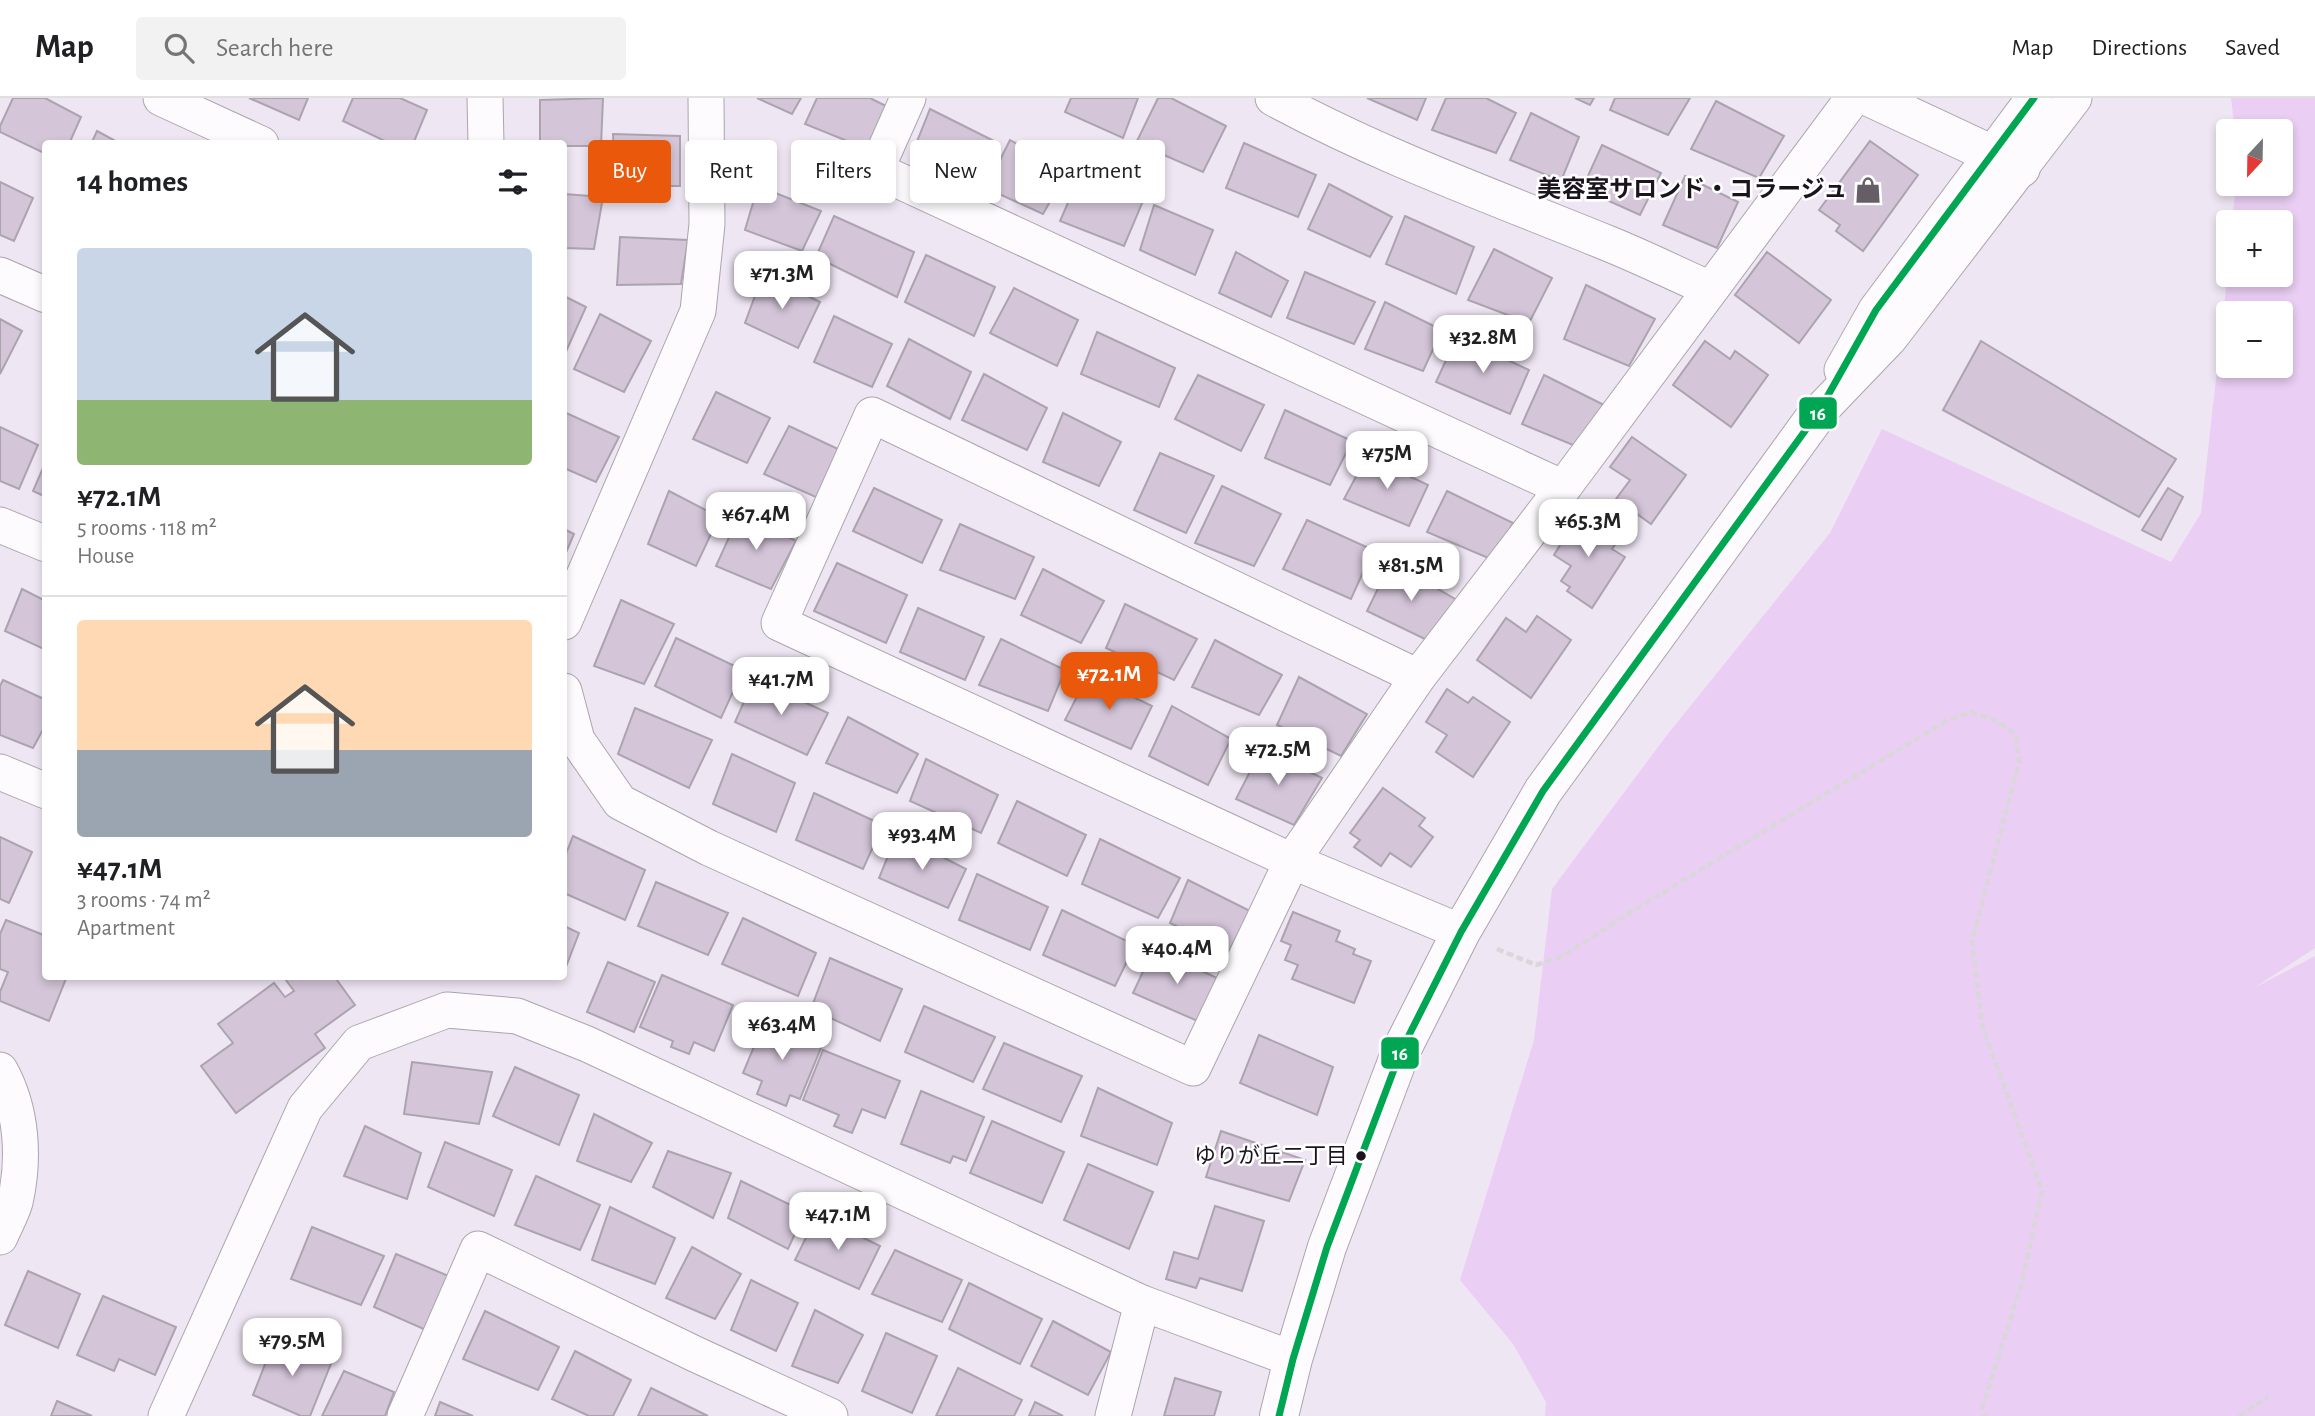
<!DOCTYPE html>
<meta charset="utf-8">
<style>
body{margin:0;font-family:"Alegreya Sans","Noto Sans JP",sans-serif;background:#f2f2f2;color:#202124;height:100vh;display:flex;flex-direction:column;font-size:26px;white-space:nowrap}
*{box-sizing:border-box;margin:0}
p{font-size:23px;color:#757577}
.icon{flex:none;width:38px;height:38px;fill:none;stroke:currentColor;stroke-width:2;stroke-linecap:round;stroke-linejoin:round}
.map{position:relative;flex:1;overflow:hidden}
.details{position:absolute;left:42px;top:42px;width:525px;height:840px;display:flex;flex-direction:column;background:#fff;border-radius:7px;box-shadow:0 4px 10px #0003}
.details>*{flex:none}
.banner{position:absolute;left:588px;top:42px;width:665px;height:63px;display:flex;gap:14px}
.needle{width:46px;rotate:202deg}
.fabs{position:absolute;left:2216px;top:21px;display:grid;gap:14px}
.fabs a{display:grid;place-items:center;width:77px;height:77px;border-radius:7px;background:#fff;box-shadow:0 4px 10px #0003;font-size:35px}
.price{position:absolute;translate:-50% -60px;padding:0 16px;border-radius:14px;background:#fff;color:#222;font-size:23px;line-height:46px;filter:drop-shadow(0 2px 4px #0008)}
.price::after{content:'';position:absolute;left:50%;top:42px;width:21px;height:16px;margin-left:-10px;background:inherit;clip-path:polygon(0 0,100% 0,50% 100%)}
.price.on{background:#ea580c;color:#fff}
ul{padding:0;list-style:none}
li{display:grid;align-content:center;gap:14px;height:371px;padding:0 35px}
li+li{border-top:2px solid #e0e0e0}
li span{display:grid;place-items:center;height:217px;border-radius:7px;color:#555}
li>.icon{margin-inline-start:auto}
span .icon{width:126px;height:126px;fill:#fffc;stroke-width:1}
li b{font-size:30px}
h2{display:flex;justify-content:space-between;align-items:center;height:84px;padding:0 35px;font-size:30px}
.chip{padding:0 24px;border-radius:7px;background:#fff;box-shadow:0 4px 10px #0003;font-size:24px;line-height:63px}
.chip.on{background:#ea580c;color:#fff}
header{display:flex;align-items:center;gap:42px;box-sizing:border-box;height:98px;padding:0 35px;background:#fff;border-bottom:2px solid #e0e0e0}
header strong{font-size:33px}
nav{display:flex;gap:38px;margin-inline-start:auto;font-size:24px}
.search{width:490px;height:63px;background:#f2f2f2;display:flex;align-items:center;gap:18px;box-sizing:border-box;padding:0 24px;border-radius:7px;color:#757577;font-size:26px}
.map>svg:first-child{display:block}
.green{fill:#eacef4;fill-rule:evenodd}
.building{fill:#d4c5d9;stroke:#aba4ae;stroke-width:2}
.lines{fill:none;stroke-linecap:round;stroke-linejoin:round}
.street-casing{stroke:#aba5ae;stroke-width:37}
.secondary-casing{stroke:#aba5ae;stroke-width:40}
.path{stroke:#dad7db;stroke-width:4.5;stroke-dasharray:7 3.5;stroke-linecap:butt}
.street{stroke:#fdfbfd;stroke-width:35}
.secondary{stroke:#fdfbfd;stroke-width:38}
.bus-1-casing{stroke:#fff;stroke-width:12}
.bus-1{stroke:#00a651;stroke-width:7}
.bus-dot{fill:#1a141c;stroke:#fff;stroke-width:2.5}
.labels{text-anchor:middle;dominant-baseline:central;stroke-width:5;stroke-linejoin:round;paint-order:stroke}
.bus-label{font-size:22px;fill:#1a141c;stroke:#fff;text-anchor:end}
.poi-label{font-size:24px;font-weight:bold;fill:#1a141c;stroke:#fff;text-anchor:end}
.line-badge{stroke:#fff;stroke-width:2.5}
.badge-label{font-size:19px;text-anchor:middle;font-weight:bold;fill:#fff}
</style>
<header>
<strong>Map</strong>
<div class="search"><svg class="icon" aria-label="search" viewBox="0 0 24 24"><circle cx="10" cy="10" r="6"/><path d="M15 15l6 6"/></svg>Search here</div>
<nav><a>Map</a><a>Directions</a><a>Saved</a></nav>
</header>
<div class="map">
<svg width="2315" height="1318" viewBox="0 0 2315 1318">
<rect width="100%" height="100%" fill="#efe6f3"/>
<!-- green -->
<path class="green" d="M2231,0H2315V850L2254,890L2315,858V1318H1545L1546,1304L1513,1246L1460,1182L1534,942L1552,791L1667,637L1830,435L1882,331L2171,464L2201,415L2228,173V177H2280V124H2232L2236,86H2280V33H2235ZM2228,215H2280V268H2228Z"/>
<!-- building -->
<g class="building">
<path d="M13,0H45L81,19L69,46H46V56L0,34V28Z"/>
<path d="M249,0H308L299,22Z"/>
<path d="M353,0H400L427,12L413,46H391L343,23Z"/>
<path d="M603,0L601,48H564V46H540V2Z"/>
<path d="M757,0H801L792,16Z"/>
<path d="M817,0H870L886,8L867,51L805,26Z"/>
<path d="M1071,0H1138L1123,40L1065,14Z"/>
<path d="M1158,0H1171L1226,28L1203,74L1136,45Z"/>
<path d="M1367,0H1426L1417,22Z"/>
<path d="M1446,0H1486L1516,15L1496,55L1432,32Z"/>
<path d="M1575,0H1594L1590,7Z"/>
<path d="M1615,0H1690L1668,37L1610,12Z"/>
<path d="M1716,3L1784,38L1759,80L1691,51Z"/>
<path d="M930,11L994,43L971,87L912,56Z"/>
<path d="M1531,15L1579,39L1561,83L1510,62Z"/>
<path d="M97,33L121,46H91Z"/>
<path d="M613,36L680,38V88H615Z"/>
<path d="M1010,42L1067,74L1043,116L986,90Z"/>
<path d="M1870,43L1918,77L1863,153L1836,133L1840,127L1819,112Z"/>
<path d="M1244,45L1316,77L1298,119L1226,90Z"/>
<path d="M1602,47L1661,75L1640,117L1582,91Z"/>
<path d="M1081,75L1143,103L1124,148L1060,123Z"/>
<path d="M1685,78L1738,104L1717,150L1663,127Z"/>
<path d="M0,84L33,100L14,143L0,137Z"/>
<path d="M1329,86L1392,119L1370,159L1308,131Z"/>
<path d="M758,88L821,113L802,153L745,132Z"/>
<path d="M564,96L603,99L594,151L564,150Z"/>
<path d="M1154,107L1213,132L1195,177L1140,152Z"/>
<path d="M834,118L914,154L897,199L816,159Z"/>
<path d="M1405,118L1474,149L1456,196L1386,166Z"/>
<path d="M620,139L688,142L681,186L617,187Z"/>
<path d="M1494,151L1552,180L1529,225L1468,202Z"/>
<path d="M1236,154L1288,183L1271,219L1219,195Z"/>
<path d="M1767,154L1831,202L1799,245L1735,197Z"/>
<path d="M926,157L995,189L974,238L905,204Z"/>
<path d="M1305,174L1375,204L1354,246L1287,220Z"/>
<path d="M763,176L820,204L798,250L745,225Z"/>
<path d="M1586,187L1655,221L1629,268L1564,241Z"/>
<path d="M1014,190L1078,222L1057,268L990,235Z"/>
<path d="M564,198L586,209L564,258Z"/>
<path d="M1385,204L1442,232L1423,273L1365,251Z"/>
<path d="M600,216L651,243L624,294L574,271Z"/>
<path d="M834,218L892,246L872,289L814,264Z"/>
<path d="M0,221L22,233L0,276Z"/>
<path d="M1097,234L1175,270L1159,309L1081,276Z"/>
<path d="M1457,238L1529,272L1510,316L1436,284Z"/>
<path d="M909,241L971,274L950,321L887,288Z"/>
<path d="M1705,243L1730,261L1735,253L1768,277L1731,329L1673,287Z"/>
<path d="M1981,243L2176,361L2139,419L1943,312Z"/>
<path d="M984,276L1047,310L1027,352L962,322Z"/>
<path d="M1198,277L1264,307L1241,353L1175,321Z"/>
<path d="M1544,277L1604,307L1578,349L1522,326Z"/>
<path d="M716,294L770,320L747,365L693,341Z"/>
<path d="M1285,312L1352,343L1330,387L1265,360Z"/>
<path d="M564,314L619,339L596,384L564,370Z"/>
<path d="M1063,315L1121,344L1099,388L1043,364Z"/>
<path d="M789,328L838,351L818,400L764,376Z"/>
<path d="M0,329L38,347L19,391L0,383Z"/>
<path d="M1632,339L1686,377L1651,426L1616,401L1630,382L1610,369Z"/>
<path d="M1160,355L1214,378L1186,435L1134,412Z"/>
<path d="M1367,358L1428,387L1409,428L1344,401Z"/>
<path d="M46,363V399L33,393Z"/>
<path d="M1222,388L1281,416L1254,468L1195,445Z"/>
<path d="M874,390L942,422L922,465L853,433Z"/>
<path d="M2168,390L2183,399L2161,442L2142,432Z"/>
<path d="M669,393L719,419L696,468L648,446Z"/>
<path d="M1447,393L1513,425L1493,462L1427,434Z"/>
<path d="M1581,413L1606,429L1602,434L1617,444L1612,451L1625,459L1592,510L1567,493L1570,489L1561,483L1571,468L1554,457Z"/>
<path d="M740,415L796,443L771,491L716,468Z"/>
<path d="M1307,422L1373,452L1351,501L1283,471Z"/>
<path d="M960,426L1034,459L1015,501L940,472Z"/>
<path d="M564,431L574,436L564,459Z"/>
<path d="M1391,464L1457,502L1431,544L1367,513Z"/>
<path d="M837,465L907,497L886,545L814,513Z"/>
<path d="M1043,471L1104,503L1081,545L1021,517Z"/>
<path d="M22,491L46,503V552L5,533Z"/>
<path d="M621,502L674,526L644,586L594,568Z"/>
<path d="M1125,506L1197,541L1174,582L1106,550Z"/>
<path d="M918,510L984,539L965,582L900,554Z"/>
<path d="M1537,518L1571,542L1531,600L1477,562L1506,520L1526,534Z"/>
<path d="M676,540L743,572L721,620L655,588Z"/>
<path d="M1001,541L1065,572L1048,613L979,587Z"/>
<path d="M1215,542L1282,577L1259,617L1192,589Z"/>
<path d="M1088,577L1152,608L1131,651L1065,622Z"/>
<path d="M1299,579L1367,616L1341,658L1277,627Z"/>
<path d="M754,581L828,615L807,657L735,624Z"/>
<path d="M3,582L46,602V626L33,650L0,637V588Z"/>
<path d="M1447,591L1468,605L1473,599L1510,624L1473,679L1436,654L1447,637L1426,624Z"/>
<path d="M1172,608L1231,641L1208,687L1149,658Z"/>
<path d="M635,610L712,642L689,690L618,656Z"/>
<path d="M848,619L918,656L897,695L826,665Z"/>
<path d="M1262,650L1322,680L1294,727L1236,701Z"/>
<path d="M732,656L795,685L776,734L713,706Z"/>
<path d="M926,661L998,697L981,735L910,703Z"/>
<path d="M1383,690L1425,720L1419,728L1433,739L1411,769L1390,755L1381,768L1354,749L1360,742L1350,735Z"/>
<path d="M814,695L883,727L863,771L796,742Z"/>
<path d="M1017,703L1086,737L1067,778L998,745Z"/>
<path d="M897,736L966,771L948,810L879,780Z"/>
<path d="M573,738L645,772L625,822L564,795V761Z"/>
<path d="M0,739L32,754L9,805L0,801Z"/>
<path d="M1100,741L1180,780L1158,820L1082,786Z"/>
<path d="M977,776L1048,809L1030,852L959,822Z"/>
<path d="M1188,782L1250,813L1229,853L1170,825Z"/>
<path d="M656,784L728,815L708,857L638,828Z"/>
<path d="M1062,812L1135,847L1115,888L1043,857Z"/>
<path d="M1293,814L1340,833L1336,843L1355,851L1353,856L1371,863L1354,905L1292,881L1298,867L1285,862L1291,847L1281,843Z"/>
<path d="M743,820L816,855L798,898L722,866Z"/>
<path d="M6,822L46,838V878H67L49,923L0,903V894L8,874L0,871V836Z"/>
<path d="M564,828L579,835L564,874Z"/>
<path d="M1154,850L1221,882L1200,924L1133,895Z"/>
<path d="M830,860L902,891L880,943L811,911Z"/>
<path d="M608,864L655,884L634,934L587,914Z"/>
<path d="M662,877L733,907L714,953L694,944L689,956L671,949L673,943L640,929Z"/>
<path d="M283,878H334L355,907L315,936L325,950L236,1015L201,968L233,945L218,926L274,885L285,899L294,893Z"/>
<path d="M924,908L995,939L973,984L905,954Z"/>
<path d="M765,922L823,945L800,1001L790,997L786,1008L757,996L762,983L743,975Z"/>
<path d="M1259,937L1333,969L1317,1017L1240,985Z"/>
<path d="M1004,945L1082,978L1061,1024L983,991Z"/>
<path d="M823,952L900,983L885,1020L862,1011L852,1035L834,1028L839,1017L803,1002Z"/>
<path d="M412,964L492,974L479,1026L404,1016Z"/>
<path d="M515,969L579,997L559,1047L493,1018Z"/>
<path d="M1098,990L1172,1025L1157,1067L1081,1038Z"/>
<path d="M921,993L984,1019L966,1063L953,1058L950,1065L901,1046Z"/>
<path d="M594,1016L652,1045L631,1084L577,1063Z"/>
<path d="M992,1023L1064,1054L1042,1105L970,1075Z"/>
<path d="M365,1028L421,1055L407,1101L344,1078Z"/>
<path d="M1221,1033L1305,1062L1289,1103L1206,1079Z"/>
<path d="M445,1044L512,1072L494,1118L428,1089Z"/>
<path d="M668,1053L731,1075L713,1120L653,1089Z"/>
<path d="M1088,1066L1153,1094L1129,1151L1064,1122Z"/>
<path d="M536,1078L600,1107L580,1152L515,1127Z"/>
<path d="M741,1083L805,1114L788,1151L728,1120Z"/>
<path d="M1215,1108L1264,1123L1242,1193L1200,1180L1196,1190L1166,1181L1174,1154L1198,1161Z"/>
<path d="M610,1109L675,1140L655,1186L592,1162Z"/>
<path d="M817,1117L880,1148L859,1191L795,1162Z"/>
<path d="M312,1129L384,1158L361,1207L291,1181Z"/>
<path d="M692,1149L741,1176L715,1221L666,1200Z"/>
<path d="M895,1152L962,1182L942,1224L872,1196Z"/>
<path d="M396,1156L451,1179L428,1233L374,1209Z"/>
<path d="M28,1173L80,1196L58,1250L5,1227Z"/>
<path d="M751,1182L798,1205L776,1253L731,1232Z"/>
<path d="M969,1185L1042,1221L1020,1266L949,1231Z"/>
<path d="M103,1198L176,1229L155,1277L119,1261L114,1273L77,1257Z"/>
<path d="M815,1212L863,1237L838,1285L792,1268Z"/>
<path d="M485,1213L559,1249L538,1292L463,1261Z"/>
<path d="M1053,1223L1111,1254L1088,1297L1031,1268Z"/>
<path d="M886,1235L937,1258L912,1315L862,1293Z"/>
<path d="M276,1238L332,1263L310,1318H301L253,1297Z"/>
<path d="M575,1253L631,1282L613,1318H589L552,1301Z"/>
<path d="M958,1270L1022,1302L1014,1318H936Z"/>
<path d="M344,1273L394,1294L385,1318H322Z"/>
<path d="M1175,1280L1221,1294L1214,1318H1164Z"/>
<path d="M651,1290L708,1318H638Z"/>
<path d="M57,1303L92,1318H51Z"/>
<path d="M440,1304L473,1318H435Z"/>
<path d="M1035,1304L1063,1318H1029Z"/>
</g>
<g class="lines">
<defs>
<g id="street">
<path d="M161,0L261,46"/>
<path d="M485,0L486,46"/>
<path d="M908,0L876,72L1563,390"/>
<path d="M1273,0C1380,58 1494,99 1607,145C1642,159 1676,176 1710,191"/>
<path d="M0,177L46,197"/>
<path d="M1842,272L1876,212L2034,0"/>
<path d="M1818,315L1889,241L2074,0"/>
<path d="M0,427L46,446"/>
<path d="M564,524L698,213L707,126L706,0"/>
<path d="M1418,579L872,317L779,525L1292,763L1461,834"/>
<path d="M564,593L577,642L620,704L709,750L1193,970L1292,763L1418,579L1563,390L1853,0"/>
<path d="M0,674L46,693"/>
<path d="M0,972C22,1011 25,1060 15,1104C12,1115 5,1127 0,1139"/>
<path d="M166,1318L305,1010L359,945L447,912L517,918L587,946L1142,1205L1293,1261"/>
<path d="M405,1318L478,1151L695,1256L830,1318"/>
<path d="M1113,1318L1142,1205"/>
</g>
<g id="secondary">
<path d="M1871,0L2021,70"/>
<path d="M1279,1318L1293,1261L1327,1149L1401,953L1461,834L1543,693L1818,315"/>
</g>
</defs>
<!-- street casing -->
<use href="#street" class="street-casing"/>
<!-- secondary casing -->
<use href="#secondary" class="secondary-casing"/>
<!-- path -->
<g class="path">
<path d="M1497,851L1536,867L1563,858L1634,812L1948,622L1971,614L1995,622L2016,637L2019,664L1972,843L1982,927L2042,1093L2022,1184L1982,1311L1986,1318"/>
<path d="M2239,1318L2268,1299"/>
</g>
<!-- street -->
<use href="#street" class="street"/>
<!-- secondary -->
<use href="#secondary" class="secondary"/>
<defs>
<path id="bus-1" d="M1279,1318L1293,1261L1327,1149L1401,953L1461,834L1543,693L1818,315L1876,212L2034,0"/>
</defs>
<!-- bus-1 casing -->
<use href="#bus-1" class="bus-1-casing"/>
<!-- bus-1 -->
<use href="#bus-1" class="bus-1"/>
</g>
<!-- icons -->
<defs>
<symbol id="shop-bare" viewBox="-9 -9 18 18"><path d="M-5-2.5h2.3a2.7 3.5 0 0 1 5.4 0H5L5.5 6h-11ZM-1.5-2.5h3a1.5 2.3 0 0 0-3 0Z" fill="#655e67" stroke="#fff" stroke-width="2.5" paint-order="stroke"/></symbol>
</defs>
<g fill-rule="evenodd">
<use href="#shop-bare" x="1849" y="73" width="38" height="38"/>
</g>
<!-- markers -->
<circle class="bus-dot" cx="1361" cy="1058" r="6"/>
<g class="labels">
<!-- bus labels -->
<g class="bus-label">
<text x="1348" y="1058">ゆりが丘二丁目</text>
</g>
<!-- poi labels -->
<g class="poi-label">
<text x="1847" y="92">美容室サロンド・コラージュ</text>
</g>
</g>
<g class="line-badge">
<rect x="1798" y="298" width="40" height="34" rx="7" fill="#00a651"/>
<rect x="1380" y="938" width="40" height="34" rx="7" fill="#00a651"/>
</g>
<g class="badge-label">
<text x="1818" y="322">16</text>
<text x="1400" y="962">16</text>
</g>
</svg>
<div class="fabs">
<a><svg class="needle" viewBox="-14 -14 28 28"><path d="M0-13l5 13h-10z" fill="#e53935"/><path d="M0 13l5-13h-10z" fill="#757577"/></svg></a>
<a>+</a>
<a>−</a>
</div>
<b class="price" style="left:782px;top:213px">¥71.3M</b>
<b class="price" style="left:1483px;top:277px">¥32.8M</b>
<b class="price" style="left:1387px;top:393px">¥75M</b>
<b class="price" style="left:756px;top:454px">¥67.4M</b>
<b class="price" style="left:1588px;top:461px">¥65.3M</b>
<b class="price" style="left:1411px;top:505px">¥81.5M</b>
<b class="price on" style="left:1109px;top:614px">¥72.1M</b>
<b class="price" style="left:781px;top:619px">¥41.7M</b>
<b class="price" style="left:1278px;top:689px">¥72.5M</b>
<b class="price" style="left:922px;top:774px">¥93.4M</b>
<b class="price" style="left:1177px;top:888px">¥40.4M</b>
<b class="price" style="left:782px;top:964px">¥63.4M</b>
<b class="price" style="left:838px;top:1154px">¥47.1M</b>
<b class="price" style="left:292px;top:1280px">¥79.5M</b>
<div class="banner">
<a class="chip on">Buy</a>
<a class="chip">Rent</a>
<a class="chip">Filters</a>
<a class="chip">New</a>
<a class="chip">Apartment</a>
</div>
<section class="details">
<h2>14 homes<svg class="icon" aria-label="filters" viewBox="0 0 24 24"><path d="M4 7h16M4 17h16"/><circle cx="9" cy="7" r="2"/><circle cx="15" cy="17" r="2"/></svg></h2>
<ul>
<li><span style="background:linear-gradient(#c9d6e8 70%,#8fb573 0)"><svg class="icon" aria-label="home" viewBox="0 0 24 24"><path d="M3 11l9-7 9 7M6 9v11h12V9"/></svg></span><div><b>¥72.1M</b><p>5 rooms · 118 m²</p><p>House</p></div></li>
<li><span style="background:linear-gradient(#ffd9b3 60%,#9aa5b1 0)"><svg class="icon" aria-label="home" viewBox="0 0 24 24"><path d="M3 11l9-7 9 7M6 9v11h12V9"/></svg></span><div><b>¥47.1M</b><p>3 rooms · 74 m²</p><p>Apartment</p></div></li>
</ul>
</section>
</div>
